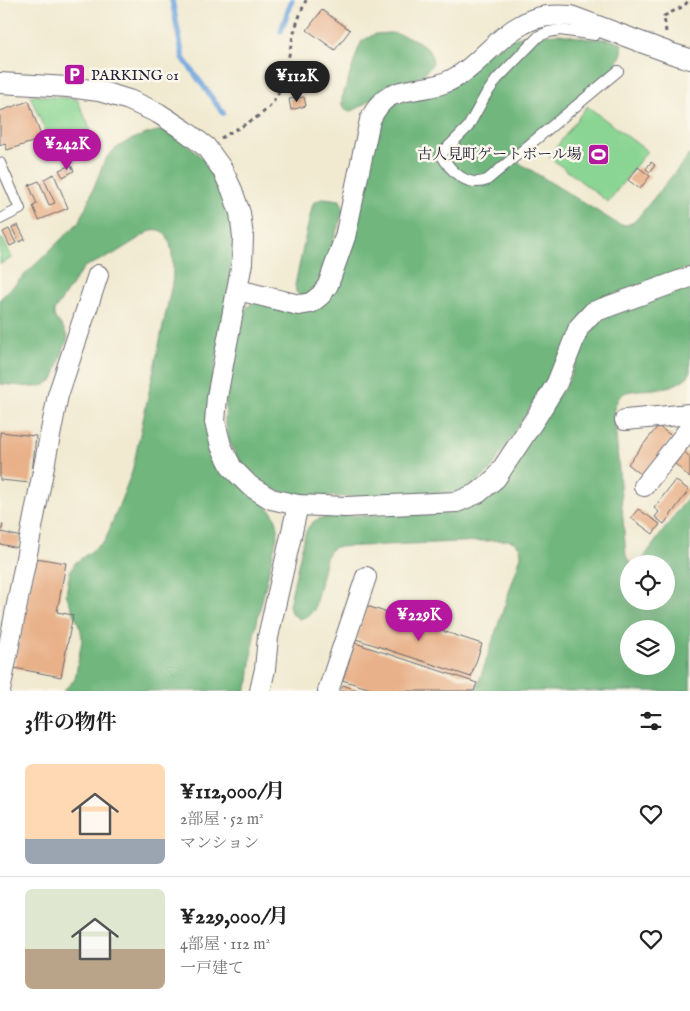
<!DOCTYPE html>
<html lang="ja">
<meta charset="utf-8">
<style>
body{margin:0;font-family:"IM FELL English","Noto Serif JP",serif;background:#f6f6f6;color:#222;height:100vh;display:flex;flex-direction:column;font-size:19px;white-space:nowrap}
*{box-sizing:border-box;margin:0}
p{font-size:16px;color:#767676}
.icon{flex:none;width:28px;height:28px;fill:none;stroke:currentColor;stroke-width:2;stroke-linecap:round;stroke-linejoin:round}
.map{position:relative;height:691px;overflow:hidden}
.sheet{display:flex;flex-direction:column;background:#fff;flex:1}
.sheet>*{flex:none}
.controls{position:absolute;left:620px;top:555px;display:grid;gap:10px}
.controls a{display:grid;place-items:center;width:55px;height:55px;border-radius:50%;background:#fff;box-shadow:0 5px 20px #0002;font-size:25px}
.price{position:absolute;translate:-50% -42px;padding:0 11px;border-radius:18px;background:#b5179e;color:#fff;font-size:16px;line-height:32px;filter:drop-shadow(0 1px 2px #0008)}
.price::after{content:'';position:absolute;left:50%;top:30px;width:15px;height:11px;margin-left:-8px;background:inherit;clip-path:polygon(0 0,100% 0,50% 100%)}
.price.active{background:#222;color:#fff}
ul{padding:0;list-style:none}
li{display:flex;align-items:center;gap:15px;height:125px;padding:0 25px}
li+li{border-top:1px solid #e0e0e0}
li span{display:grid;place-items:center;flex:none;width:140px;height:100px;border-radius:8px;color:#555}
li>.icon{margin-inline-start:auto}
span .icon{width:60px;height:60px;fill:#fffc;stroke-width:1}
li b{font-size:21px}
h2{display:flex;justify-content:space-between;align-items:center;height:60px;padding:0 25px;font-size:21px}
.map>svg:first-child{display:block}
.green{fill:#8ad593;stroke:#567c67}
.forest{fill:#6fb67d;stroke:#486c5c;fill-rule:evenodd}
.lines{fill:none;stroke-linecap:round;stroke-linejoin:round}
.stream{stroke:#70a5dd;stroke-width:5.5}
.building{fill:#e8b189}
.lane-casing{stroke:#6a6870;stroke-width:12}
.street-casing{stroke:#6a6870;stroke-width:22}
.path{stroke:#6a6870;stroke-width:3;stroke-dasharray:4 4;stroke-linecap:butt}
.lane{stroke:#fff;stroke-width:10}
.street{stroke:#fff;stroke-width:20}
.labels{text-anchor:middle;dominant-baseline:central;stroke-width:5;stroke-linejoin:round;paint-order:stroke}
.poi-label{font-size:15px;fill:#22223b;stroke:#fbf7ec;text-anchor:start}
</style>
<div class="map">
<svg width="690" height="691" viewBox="0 0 690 691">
<rect width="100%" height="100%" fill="#fbf7ec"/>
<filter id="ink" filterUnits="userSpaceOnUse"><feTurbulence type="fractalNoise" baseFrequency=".02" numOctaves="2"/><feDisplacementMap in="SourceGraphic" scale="10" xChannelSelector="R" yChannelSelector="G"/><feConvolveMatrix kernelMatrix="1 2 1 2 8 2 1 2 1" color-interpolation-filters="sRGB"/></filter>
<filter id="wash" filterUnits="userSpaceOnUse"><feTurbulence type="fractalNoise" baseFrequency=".0096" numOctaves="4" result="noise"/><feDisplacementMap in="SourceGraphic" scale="20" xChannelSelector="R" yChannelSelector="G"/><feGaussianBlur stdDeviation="1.12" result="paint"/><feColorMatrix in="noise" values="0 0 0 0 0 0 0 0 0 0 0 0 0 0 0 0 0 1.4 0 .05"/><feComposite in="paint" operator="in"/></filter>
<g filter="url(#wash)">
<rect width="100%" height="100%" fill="#f1ead1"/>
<!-- green -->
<g class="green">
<path d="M30,95L77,99L91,131L52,147Z"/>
<path d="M587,106L647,151L608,202L549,157Z"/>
<path d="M3,239L12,258L0,264V240Z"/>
</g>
<!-- forest -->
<g class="forest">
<path d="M390,33C407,35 432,43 433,63L422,76L380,93L360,107L352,111L345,110L342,105V98L359,47L362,41L375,34Z"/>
<path d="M560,34L590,39H607L621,43C625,52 619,59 614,68L517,160L521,164L618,224C625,226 629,225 635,221L690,154V268L609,296L549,378L489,472L473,485L455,493L346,497L300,495L275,490L256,479L240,463L230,443L225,421L226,398L242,315L247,307L255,302L314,309L381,112L513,39L523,35Z"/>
<path d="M162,130C173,133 180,138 188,145C225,175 234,217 233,262L206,422L267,507C275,515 278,521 278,532L254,635L249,681L245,691H63L75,679L82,640L81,630L66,594L70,572L75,563L105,541L132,472L172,284C174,269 175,225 152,230L112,255L84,267L54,311V317L62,326L68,337L53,380L45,385L34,387L0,384V299L80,221L105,160C116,143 143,134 162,130Z"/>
<path d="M324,198L340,200L344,209L316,291L301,297L296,292L295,285L312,207L314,202Z"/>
<path d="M690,287V374C676,389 657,389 638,390C634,391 626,391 623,394C617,398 615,405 614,411L626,556L630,563L634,564H629V601H666V564H636L642,560L690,494V691H476L521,556C521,547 518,543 509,540L335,547L329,551L326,558L314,610L308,616L299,619L291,613L289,605L305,534C310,522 315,519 327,517L459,512L566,387L587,332L599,320ZM629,629H666V666H629Z"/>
</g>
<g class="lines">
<!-- stream -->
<g class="stream">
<path d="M172,0L183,58L223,113"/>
<path d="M281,31L292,0"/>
</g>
</g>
<g id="blocks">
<!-- building -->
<g class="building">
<path d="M322,10L350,30L335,50L307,30Z"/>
<path d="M304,97L306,106L291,110L289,99Z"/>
<path d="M29,101L42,139L7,150L5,143L0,145V111Z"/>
<path d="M87,147L90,156L80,160L77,151Z"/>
<path d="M651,162L655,165L650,172L646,169Z"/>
<path d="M71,165L74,171L63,177L59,170Z"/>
<path d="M638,167L650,176L640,189L628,180Z"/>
<path d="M54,174L68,208L39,220L33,206L37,204L29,185L39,181L49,205L55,203L44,179Z"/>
<path d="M18,225L25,239L19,242L12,228Z"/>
<path d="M9,229L16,243L10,246L3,232Z"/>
<path d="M658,426L673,437L643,476L628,464Z"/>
<path d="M0,432L36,436L31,483L0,480Z"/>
<path d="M681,449L690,457V478L671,460Z"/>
<path d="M675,480L689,490L664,524L655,517L659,512L654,508Z"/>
<path d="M638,509L660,524L653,534L631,518Z"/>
<path d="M0,524L3,525L1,532L21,537L18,548L0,544Z"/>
<path d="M36,558L66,563L57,612L73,615L61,677L14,668Z"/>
<path d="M367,606L482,644L471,677L356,639Z"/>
<path d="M355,643L477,683L474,691H377L342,680Z"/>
<path d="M343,685L360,691H341Z"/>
</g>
</g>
</g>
<g filter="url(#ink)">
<use href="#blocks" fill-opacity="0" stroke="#6a6870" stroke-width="1"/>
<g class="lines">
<defs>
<g id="lane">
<path d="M600,26L595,35L560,30L549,32L539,36L497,79L485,96L468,127L441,154C450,171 467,188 487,180L618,71"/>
<path d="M0,163L20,209L0,219"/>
</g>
<g id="street">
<path d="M0,83L68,87L99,91L129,100L158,113L184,130L206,147L222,169L232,190L240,213L243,237L242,263L217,397L215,422L221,446L232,468L250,486L271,499L298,505L346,507L457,502L478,493L496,478L537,416L557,383L579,327L593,312L690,277"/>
<path d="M238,290L299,305L311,303L321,295L328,285L345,237L370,120C388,82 411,95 444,83C476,71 493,39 523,24C538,15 554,15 571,16L673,54L690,59"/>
<path d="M625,420L690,414"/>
<path d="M644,486L690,428"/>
<path d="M0,691L58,395L98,275"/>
<path d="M260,691L265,669L268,637L298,505"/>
<path d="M328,691L366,577"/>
</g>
</defs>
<!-- lane casing -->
<use href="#lane" class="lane-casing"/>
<!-- street casing -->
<use href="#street" class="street-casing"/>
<!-- path -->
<g class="path">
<path d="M666,32L664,16L684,6L689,0"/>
<path d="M221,138C237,128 257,120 270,106C286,88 287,59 293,37C296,24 301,12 306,0"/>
</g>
<!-- lane -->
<use href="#lane" class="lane"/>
<!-- street -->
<use href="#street" class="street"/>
</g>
</g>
<!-- icons -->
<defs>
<symbol id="parking-square" viewBox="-11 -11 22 22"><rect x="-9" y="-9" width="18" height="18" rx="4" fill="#b5179e" stroke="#fbf7ec"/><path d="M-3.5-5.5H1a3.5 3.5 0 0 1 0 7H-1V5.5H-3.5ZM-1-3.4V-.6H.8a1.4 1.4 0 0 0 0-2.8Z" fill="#fff"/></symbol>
<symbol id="stadium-square" viewBox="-11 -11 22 22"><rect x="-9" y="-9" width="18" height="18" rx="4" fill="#b5179e" stroke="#fbf7ec"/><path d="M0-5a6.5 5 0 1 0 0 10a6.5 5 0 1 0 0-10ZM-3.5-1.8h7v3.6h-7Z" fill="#fff"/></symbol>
</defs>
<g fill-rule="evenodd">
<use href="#parking-square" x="62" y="62" width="25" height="25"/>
<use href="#stadium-square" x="586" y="142" width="25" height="25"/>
</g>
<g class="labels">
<!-- poi labels -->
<g class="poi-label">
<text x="91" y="75">PARKING 01</text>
<text x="582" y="154" text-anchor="end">古人見町ゲートボール場</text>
</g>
</g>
</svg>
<div class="controls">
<a><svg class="icon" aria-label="locate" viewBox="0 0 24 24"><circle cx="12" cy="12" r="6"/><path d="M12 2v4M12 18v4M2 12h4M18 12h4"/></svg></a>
<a><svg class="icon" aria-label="layers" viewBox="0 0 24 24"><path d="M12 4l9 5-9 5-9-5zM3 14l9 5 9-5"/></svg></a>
</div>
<b class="price active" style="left:297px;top:103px">¥112K</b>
<b class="price" style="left:67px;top:171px">¥242K</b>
<b class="price" style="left:419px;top:642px">¥229K</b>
</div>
<section class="sheet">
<h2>3件の物件<svg class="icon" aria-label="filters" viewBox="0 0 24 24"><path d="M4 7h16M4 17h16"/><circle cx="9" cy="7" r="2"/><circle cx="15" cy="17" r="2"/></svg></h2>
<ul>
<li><span style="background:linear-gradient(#ffd9b3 75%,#9aa5b1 0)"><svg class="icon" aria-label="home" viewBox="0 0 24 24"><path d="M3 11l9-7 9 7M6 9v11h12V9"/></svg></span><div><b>¥112,000/月</b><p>2部屋 · 52 m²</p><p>マンション</p></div><svg class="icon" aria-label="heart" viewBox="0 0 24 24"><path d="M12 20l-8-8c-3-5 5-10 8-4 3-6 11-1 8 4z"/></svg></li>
<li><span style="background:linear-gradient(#dfe7d0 60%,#b9a48a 0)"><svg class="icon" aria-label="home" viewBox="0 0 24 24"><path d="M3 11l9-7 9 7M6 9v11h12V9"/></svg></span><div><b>¥229,000/月</b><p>4部屋 · 112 m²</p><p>一戸建て</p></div><svg class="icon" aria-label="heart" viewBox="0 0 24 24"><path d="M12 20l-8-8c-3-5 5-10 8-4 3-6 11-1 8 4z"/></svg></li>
</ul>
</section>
